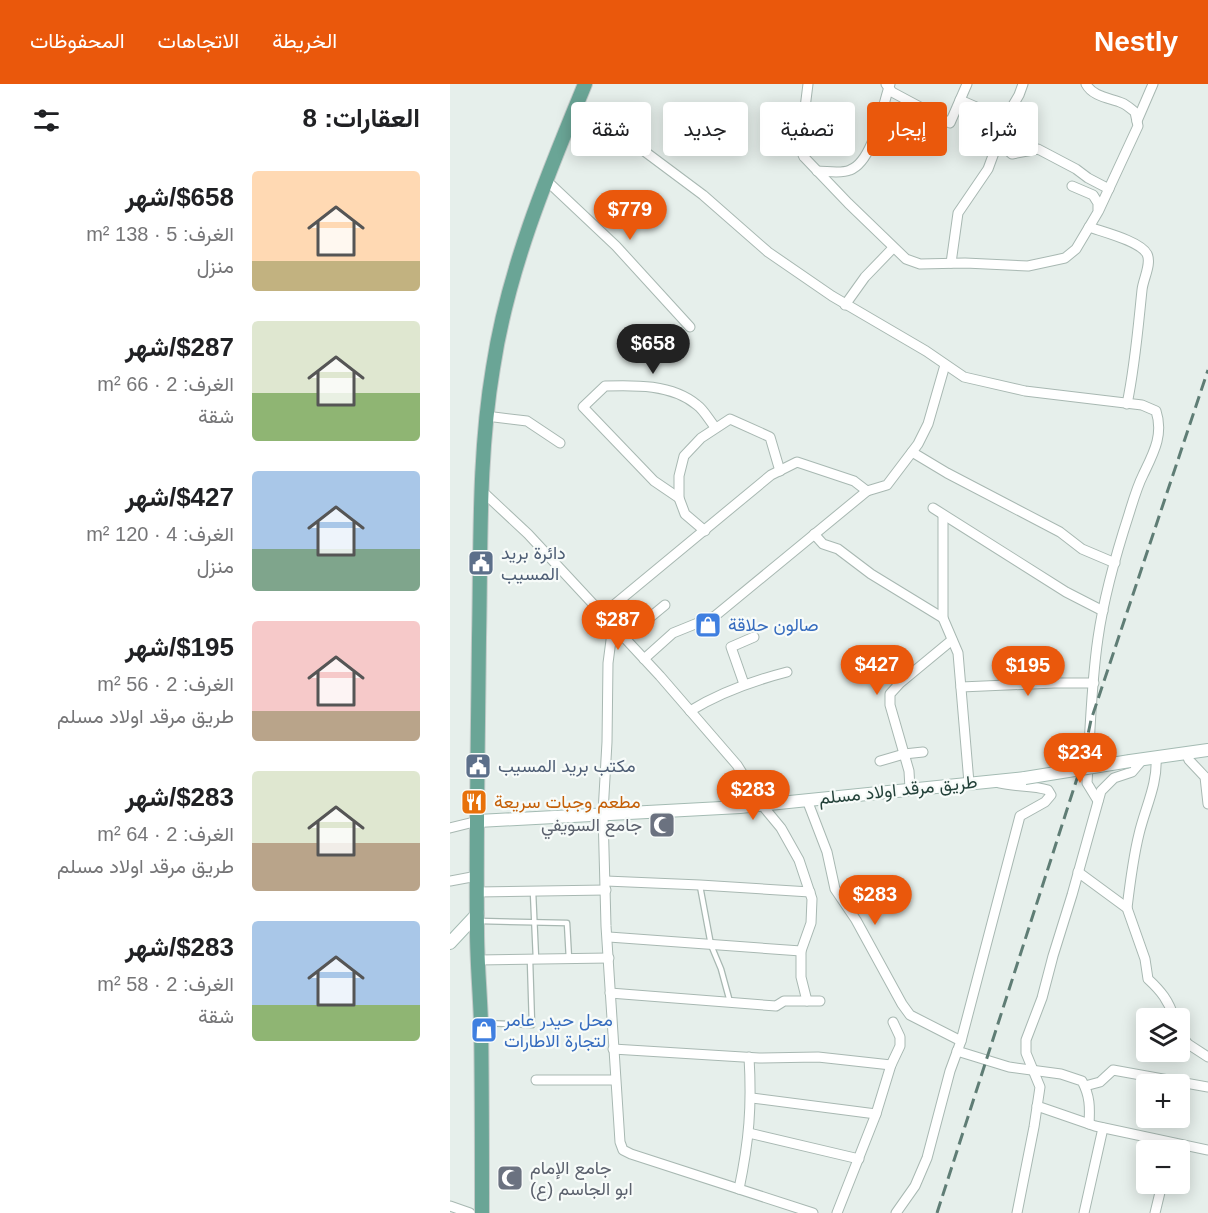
<!DOCTYPE html>
<html lang="ar">
<meta charset="utf-8">
<style>
body{margin:0;font-family:Arial,Vazirmatn,sans-serif;background:#f6f6f6;color:#202124;direction:rtl;height:100vh;display:flex;flex-direction:column;font-size:22px;white-space:nowrap}
*{box-sizing:border-box;margin:0}
p{font-size:20px;color:#757577}
.icon{flex:none;width:33px;height:33px;fill:none;stroke:currentColor;stroke-width:2;stroke-linecap:round;stroke-linejoin:round}
.map{position:relative;flex:1;overflow:hidden;direction:ltr}
.side{display:flex;flex-direction:column;background:#fff;width:450px}
.side>*{flex:none}
.top-card{position:absolute;left:18px;top:18px;width:570px;height:54px;direction:rtl;display:flex;gap:12px}
.fabs{position:absolute;left:686px;top:924px;display:grid;gap:12px}
.fabs a{display:grid;place-items:center;width:54px;height:54px;border-radius:6px;background:#fff;box-shadow:0 3px 15px #0003;font-size:30px}
.price{position:absolute;translate:-50% -51px;padding:0 14px;border-radius:21px;background:#ea580c;color:#fff;font-size:20px;line-height:39px;filter:drop-shadow(0 2px 3px #0008)}
.price::after{content:'';position:absolute;left:50%;top:36px;width:18px;height:14px;margin-left:-9px;background:inherit;clip-path:polygon(0 0,100% 0,50% 100%)}
.price.selected{background:#222;color:#fff}
ul{padding:0;list-style:none}
li{display:flex;align-items:center;gap:18px;height:150px;padding:0 30px}
li span{display:grid;place-items:center;flex:none;width:168px;height:120px;border-radius:6px;color:#555}
li>.icon{margin-inline-start:auto}
span .icon{width:72px;height:72px;fill:#fffc;stroke-width:1}
li b{font-size:26px}
h2{display:flex;justify-content:space-between;align-items:center;height:72px;padding:0 30px;font-size:26px}
.pill{padding:0 21px;border-radius:6px;background:#fff;box-shadow:0 3px 15px #0003;font-size:21px;line-height:54px}
.pill.selected{background:#ea580c;color:#fff}
header{display:flex;align-items:center;gap:36px;box-sizing:border-box;height:84px;padding:0 30px;background:#ea580c;color:#fff}
header strong{font-size:28px}
nav{display:flex;gap:33px;margin-inline-start:auto;font-size:21px}
main{display:flex;flex:1;min-height:0}
.map>svg:first-child{display:block}
.lines{fill:none;stroke-linecap:round;stroke-linejoin:round}
.lane-casing{stroke:#a8b8b2;stroke-width:7}
.street-casing{stroke:#a8b8b2;stroke-width:11}
.secondary-casing{stroke:#a4bbb3;stroke-width:14}
.primary-casing{stroke:#c2cac8;stroke-width:16}
.lane{stroke:#fff;stroke-width:4.5}
.street{stroke:#fff;stroke-width:9}
.secondary{stroke:#fff;stroke-width:12}
.primary{stroke:#6aa596;stroke-width:14}
.rail{stroke:#5f7d75;stroke-width:3;stroke-dasharray:12 6;stroke-linecap:butt}
.secondary-bridge-casing{stroke:#a4bbb3;stroke-width:14;stroke-linecap:butt}
.secondary-bridge{stroke:#fff;stroke-width:12}
.labels{text-anchor:middle;dominant-baseline:central;stroke-width:4.5;stroke-linejoin:round;paint-order:stroke}
.service-label{font-size:18px;fill:#4e5e75;stroke:#f7fbf9;text-anchor:start}
.shop-label{font-size:18px;fill:#366cbe;stroke:#f7fbf9;text-anchor:start}
.street-label{font-size:18px;fill:#24423a;stroke:#f7fbf9}
.food-label{font-size:18px;fill:#c56008;stroke:#f7fbf9;text-anchor:start}
.worship-label{font-size:18px;fill:#5b616d;stroke:#f7fbf9;text-anchor:end}
</style>
<header>
<strong>Nestly</strong>
<nav><a>الخريطة</a><a>الاتجاهات</a><a>المحفوظات</a></nav>
</header>
<main>
<div class="map">
<svg width="758" height="1129" viewBox="0 0 758 1129">
<rect width="100%" height="100%" fill="#e6efeb"/>
<g class="lines">
<defs>
<g id="lane">
<path d="M250,802L261,861L271,885L280,918"/>
<path d="M83,808L86,875"/>
<path d="M30,837L117,839L119,875"/>
<path d="M32,939L82,941L80,876"/>
</g>
<g id="street">
<path d="M358,0L355,24L348,49V60L354,73L398,119L456,175L470,180L515,179L578,182L615,174L626,165L648,128V119L643,111L622,102"/>
<path d="M436,0L442,8L500,39L517,0"/>
<path d="M636,0C643,13 660,14 672,19C677,21 681,25 685,28L688,42L649,126"/>
<path d="M510,16L556,36"/>
<path d="M126,23L182,58L253,111L318,168L382,212L476,267L514,293L575,307L692,321L706,327C714,351 703,370 693,391C687,403 683,417 679,430C666,470 654,512 648,554C641,601 640,651 637,699L648,717"/>
<path d="M687,37L703,0"/>
<path d="M549,59L562,70L588,65L626,85L638,94L659,105"/>
<path d="M367,87C377,87 391,90 400,86C424,77 432,22 440,0"/>
<path d="M96,96L166,162L240,243"/>
<path d="M639,143C653,148 690,157 697,170C702,180 693,195 692,206C688,244 685,282 677,320"/>
<path d="M501,179L508,129L538,85L559,28L569,11L573,0"/>
<path d="M395,221L415,193L443,164"/>
<path d="M36,332L77,337L110,359"/>
<path d="M462,368L497,389L610,448L632,465L665,479"/>
<path d="M32,407L78,450L210,592L287,681L312,721L331,744L349,776L362,815L361,839L351,867V893L357,917"/>
<path d="M229,414L204,397L133,323L155,302C184,301 222,300 247,321C254,326 259,336 265,343"/>
<path d="M483,424L616,508L653,527"/>
<path d="M493,431V534L508,569L519,699"/>
<path d="M255,447L235,430L229,414V392L234,372L251,354L280,335L320,353L330,387"/>
<path d="M364,450L373,460L388,465L421,490L493,534"/>
<path d="M153,530L321,391L347,378L404,397L417,407L437,401L468,360L478,340L495,281"/>
<path d="M163,541L158,579L157,658L153,729L156,842L170,1058L173,1066L181,1070L363,1129"/>
<path d="M175,554L215,521"/>
<path d="M194,575L223,549L265,532L417,407"/>
<path d="M294,600L281,563L304,553"/>
<path d="M511,603L604,599H644"/>
<path d="M240,627C271,608 302,597 337,588"/>
<path d="M736,669L739,676L755,693L758,720"/>
<path d="M430,677L454,670L473,668"/>
<path d="M460,705L459,687L440,621V610L450,599L502,556"/>
<path d="M357,716L377,768L385,805L406,836L452,920L460,931L511,957"/>
<path d="M0,744L28,737"/>
<path d="M628,788L677,824L695,875L698,895C711,907 719,917 724,934"/>
<path d="M0,797L27,792"/>
<path d="M156,797L250,801L360,808"/>
<path d="M27,808L156,806"/>
<path d="M677,824C680,799 683,774 689,750C695,724 708,700 706,673"/>
<path d="M159,853L351,867"/>
<path d="M28,876L159,874"/>
<path d="M160,909L326,922L334,917H370"/>
<path d="M729,949L738,960L758,973"/>
<path d="M163,965L309,974L368,973L441,981"/>
<path d="M507,967L559,983L611,990L632,997C640,1012 640,1023 639,1040"/>
<path d="M86,996H165"/>
<path d="M635,1002L650,998L663,986L758,1003"/>
<path d="M302,1014L426,1030"/>
<path d="M587,1022L645,1042L758,1066"/>
<path d="M299,1049L409,1075"/>
<path d="M289,1105C299,1057 302,1022 299,973"/>
<path d="M0,1122L20,1129"/>
<path d="M387,1129L426,1030L441,981L450,962V953L443,938"/>
<path d="M446,1129L465,1102L477,1074L500,987L511,957L570,732L595,718L601,711L598,706C582,701 565,703 549,699"/>
<path d="M567,1129L584,1043L590,1003L576,969V956L592,914L603,872L622,811L651,707L664,694L682,688L693,675"/>
<path d="M634,1129L653,1044"/>
<path d="M705,1129L712,1100"/>
</g>
<g id="secondary">
<path d="M680,677L758,666"/>
<path d="M28,737L290,723L575,694"/>
<path d="M0,859L28,829"/>
</g>
<path id="primary" d="M32,1129C32,1066 32,1002 31,939C30,908 27,878 27,847C26,749 28,651 29,554C31,464 28,373 43,284C58,185 97,92 135,0"/>
</defs>
<!-- lane casing -->
<use href="#lane" class="lane-casing"/>
<!-- street casing -->
<use href="#street" class="street-casing"/>
<!-- secondary casing -->
<use href="#secondary" class="secondary-casing"/>
<!-- primary casing -->
<use href="#primary" class="primary-casing"/>
<!-- lane -->
<use href="#lane" class="lane"/>
<!-- street -->
<use href="#street" class="street"/>
<!-- secondary -->
<use href="#secondary" class="secondary"/>
<!-- primary -->
<use href="#primary" class="primary"/>
<!-- rail -->
<path class="rail" d="M487,1129L632,679L641,636L758,286"/>
<defs>
<path id="secondary-bridge" d="M575,694L680,677"/>
</defs>
<!-- secondary-bridge casing -->
<use href="#secondary-bridge" class="secondary-bridge-casing"/>
<!-- secondary-bridge -->
<use href="#secondary-bridge" class="secondary-bridge"/>
</g>
<!-- icons -->
<defs>
<symbol id="civic-square" viewBox="-11 -11 22 22"><rect x="-9" y="-9" width="18" height="18" rx="4" fill="#5c6f8a" stroke="#f7fbf9"/><path d="M-.6-6.5H3V-4.5H.6V-3L4-1V1h2V6H-6V1h2V-1L-.6-3ZM-1.2 2.5V6h2.4V2.5Z" fill="#fff"/></symbol>
<symbol id="shop-square" viewBox="-11 -11 22 22"><rect x="-9" y="-9" width="18" height="18" rx="4" fill="#3f7fe0" stroke="#f7fbf9"/><path d="M-5-2.5h2.3a2.7 3.5 0 0 1 5.4 0H5L5.5 6h-11ZM-1.5-2.5h3a1.5 2.3 0 0 0-3 0Z" fill="#fff"/></symbol>
<symbol id="restaurant-square" viewBox="-11 -11 22 22"><rect x="-9" y="-9" width="18" height="18" rx="4" fill="#e8710a" stroke="#f7fbf9"/><path d="M-5-6h1v4h1v-4h1v4h1v-4h1v5L-1.5 .5V6h-2V.5L-5-1ZM5-6V6H3V1.5H1.5Q1.5-4 5-6Z" fill="#fff"/></symbol>
<symbol id="mosque-square" viewBox="-11 -11 22 22"><rect x="-9" y="-9" width="18" height="18" rx="4" fill="#6b7280" stroke="#f7fbf9"/><path d="M3.5-4.9A6 6 0 1 0 3.5 4.9A5 5 0 1 1 3.5-4.9Z" fill="#fff"/></symbol>
</defs>
<g fill-rule="evenodd">
<use href="#civic-square" x="16" y="464" width="30" height="30"/>
<use href="#shop-square" x="243" y="526" width="30" height="30"/>
<use href="#civic-square" x="13" y="667" width="30" height="30"/>
<use href="#restaurant-square" x="9" y="703" width="30" height="30"/>
<use href="#mosque-square" x="197" y="726" width="30" height="30"/>
<use href="#shop-square" x="19" y="931" width="30" height="30"/>
<use href="#mosque-square" x="45" y="1079" width="30" height="30"/>
</g>
<g class="labels">
<!-- service labels -->
<g class="service-label">
<text x="51" y="469">دائرة بريد<tspan x="51" dy="21">المسيب</tspan></text>
<text x="48" y="682">مكتب بريد المسيب</text>
</g>
<!-- shop labels -->
<g class="shop-label">
<text x="278" y="541">صالون حلاقة</text>
<text x="54" y="936">محل حيدر عامر<tspan x="54" dy="21">لتجارة الاطارات</tspan></text>
</g>
<!-- street labels -->
<g class="street-label">
<text transform="translate(448 706) rotate(-6)">طريق مرقد اولاد مسلم</text>
</g>
<!-- food labels -->
<g class="food-label">
<text x="44" y="718">مطعم وجبات سريعة</text>
</g>
<!-- worship labels -->
<g class="worship-label">
<text x="192" y="741">جامع السويفي</text>
<text x="80" y="1084" text-anchor="start">جامع الإمام<tspan x="80" dy="21">ابو الجاسم (ع)</tspan></text>
</g>
</g>
</svg>
<div class="fabs">
<a><svg class="icon" aria-label="layers" viewBox="0 0 24 24"><path d="M12 4l9 5-9 5-9-5zM3 14l9 5 9-5"/></svg></a>
<a>+</a>
<a>−</a>
</div>
<b class="price" style="left:180px;top:157px">$779</b>
<b class="price selected" style="left:203px;top:291px">$658</b>
<b class="price" style="left:168px;top:567px">$287</b>
<b class="price" style="left:427px;top:612px">$427</b>
<b class="price" style="left:578px;top:613px">$195</b>
<b class="price" style="left:630px;top:700px">$234</b>
<b class="price" style="left:303px;top:737px">$283</b>
<b class="price" style="left:425px;top:842px">$283</b>
<div class="top-card">
<a class="pill">شراء</a>
<a class="pill selected">إيجار</a>
<a class="pill">تصفية</a>
<a class="pill">جديد</a>
<a class="pill">شقة</a>
</div>
</div>
<section class="side">
<h2>العقارات: 8<svg class="icon" aria-label="filters" viewBox="0 0 24 24"><path d="M4 7h16M4 17h16"/><circle cx="9" cy="7" r="2"/><circle cx="15" cy="17" r="2"/></svg></h2>
<ul>
<li><span style="background:linear-gradient(#ffd9b3 75%,#c2b280 0)"><svg class="icon" aria-label="home" viewBox="0 0 24 24"><path d="M3 11l9-7 9 7M6 9v11h12V9"/></svg></span><div><b>$658/شهر</b><p>الغرف: 5 · 138 m²</p><p>منزل</p></div></li>
<li><span style="background:linear-gradient(#dfe7d0 60%,#8fb573 0)"><svg class="icon" aria-label="home" viewBox="0 0 24 24"><path d="M3 11l9-7 9 7M6 9v11h12V9"/></svg></span><div><b>$287/شهر</b><p>الغرف: 2 · 66 m²</p><p>شقة</p></div></li>
<li><span style="background:linear-gradient(#a9c7e8 65%,#7fa58c 0)"><svg class="icon" aria-label="home" viewBox="0 0 24 24"><path d="M3 11l9-7 9 7M6 9v11h12V9"/></svg></span><div><b>$427/شهر</b><p>الغرف: 4 · 120 m²</p><p>منزل</p></div></li>
<li><span style="background:linear-gradient(#f6c9c9 75%,#b9a48a 0)"><svg class="icon" aria-label="home" viewBox="0 0 24 24"><path d="M3 11l9-7 9 7M6 9v11h12V9"/></svg></span><div><b>$195/شهر</b><p>الغرف: 2 · 56 m²</p><p>طريق مرقد اولاد مسلم</p></div></li>
<li><span style="background:linear-gradient(#dfe7d0 60%,#b9a48a 0)"><svg class="icon" aria-label="home" viewBox="0 0 24 24"><path d="M3 11l9-7 9 7M6 9v11h12V9"/></svg></span><div><b>$283/شهر</b><p>الغرف: 2 · 64 m²</p><p>طريق مرقد اولاد مسلم</p></div></li>
<li><span style="background:linear-gradient(#a9c7e8 70%,#8fb573 0)"><svg class="icon" aria-label="home" viewBox="0 0 24 24"><path d="M3 11l9-7 9 7M6 9v11h12V9"/></svg></span><div><b>$283/شهر</b><p>الغرف: 2 · 58 m²</p><p>شقة</p></div></li>
</ul>
</section>
</main>
